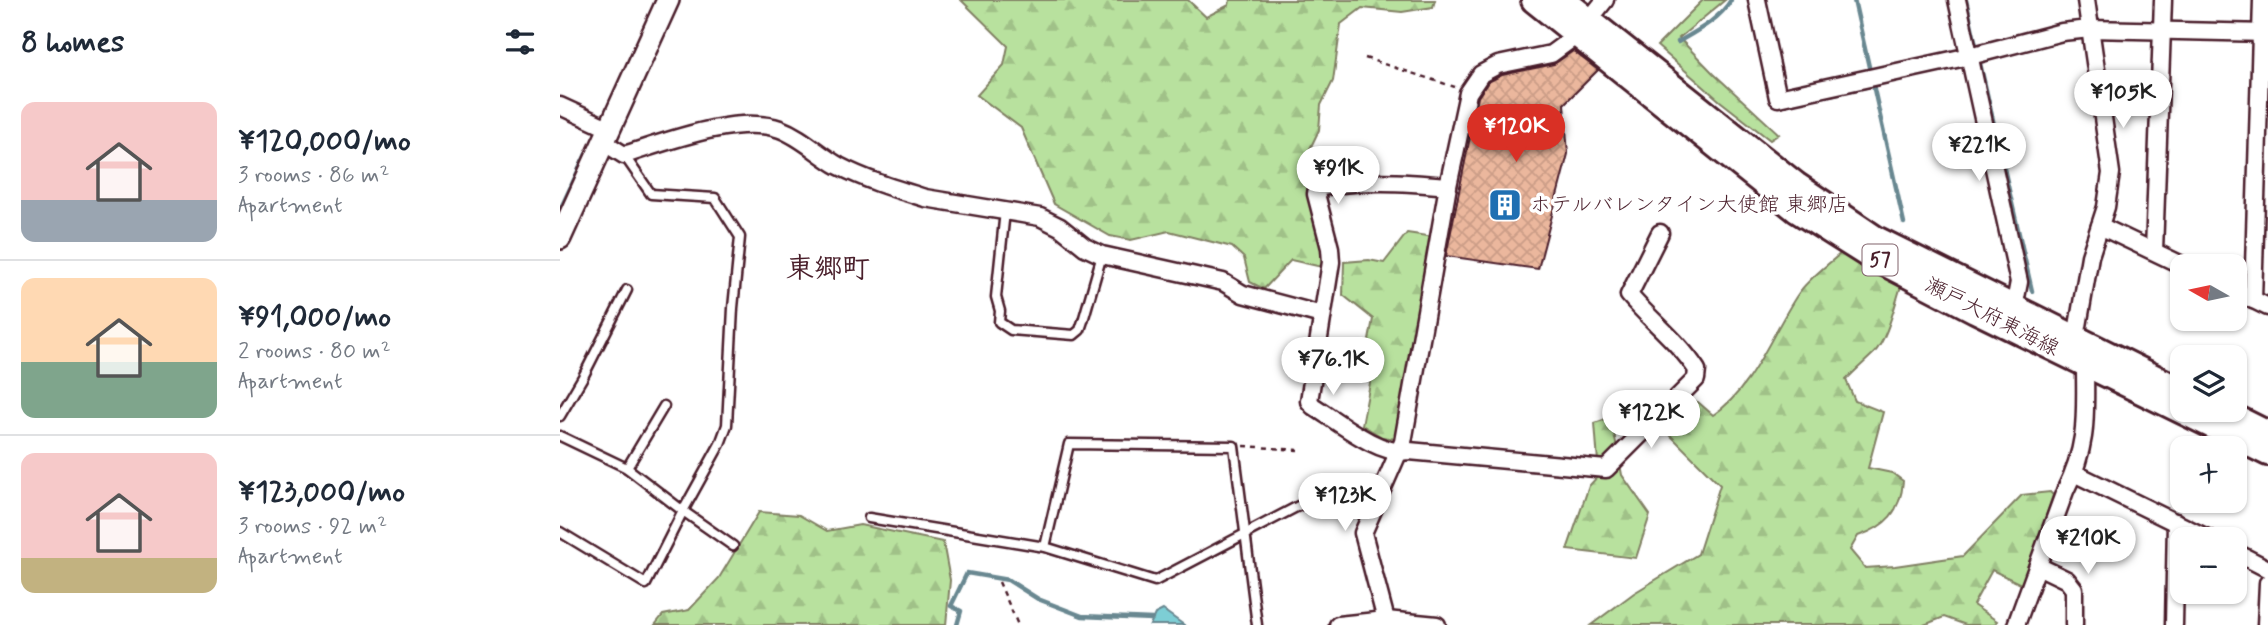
<!DOCTYPE html>
<meta charset="utf-8">
<style>
body{margin:0;font-family:Mynerve,"Klee One",sans-serif;background:#f2f2f3;color:#1f2937;height:100vh;display:flex;flex-direction:column;font-size:26px;white-space:nowrap}
*{box-sizing:border-box;margin:0}
p{font-size:23px;color:#747a83}
.icon{flex:none;width:38px;height:38px;fill:none;stroke:currentColor;stroke-width:2;stroke-linecap:round;stroke-linejoin:round}
.map{position:relative;flex:1;overflow:hidden}
.drawer{display:flex;flex-direction:column;background:#fff;width:560px}
.drawer>*{flex:none}
.needle{width:46px;rotate:279deg}
.tools{position:absolute;left:1610px;top:254px;display:grid;gap:14px}
.tools a{display:grid;place-items:center;width:77px;height:77px;border-radius:14px;background:#fff;box-shadow:0 2px 5px #0004;font-size:35px}
.price{position:absolute;translate:-50% -60px;padding:0 16px;border-radius:24px;background:#fff;color:#222;font-size:23px;line-height:46px;filter:drop-shadow(0 2px 4px #0008)}
.price::after{content:'';position:absolute;left:50%;top:42px;width:21px;height:16px;margin-left:-10px;background:inherit;clip-path:polygon(0 0,100% 0,50% 100%)}
.price.selected{background:#d93025;color:#fff}
ul{padding:0;list-style:none}
li{display:flex;align-items:center;gap:21px;height:175px;padding:0 21px}
li+li{border-top:2px solid #e0e1e3}
li span{display:grid;place-items:center;flex:none;width:196px;height:140px;border-radius:14px;color:#555}
li>.icon{margin-inline-start:auto}
span .icon{width:84px;height:84px;fill:#fffc;stroke-width:1}
li b{font-size:30px}
h2{display:flex;justify-content:space-between;align-items:center;height:84px;padding:0 21px;font-size:30px}
main{display:flex;flex:1;min-height:0}
.map>svg:first-child{display:block}
.forest{fill:url(#forest-firs);stroke:#818064;stroke-width:2}
.water{fill:#7dced5;stroke:#698891;stroke-width:2}
.lines{fill:none;stroke-linecap:round;stroke-linejoin:round}
.stream{stroke:#698891;stroke-width:4.5}
.building{fill:url(#building-cross-hatch);stroke:#4a1f2b;stroke-width:2}
.lane-casing{stroke:#4a1f2b;stroke-width:13}
.street-casing{stroke:#4a1f2b;stroke-width:21}
.secondary-casing{stroke:#4a1f2b;stroke-width:26}
.primary-casing{stroke:#4a1f2b;stroke-width:30}
.path{stroke:#4a1f2b;stroke-width:2.5;stroke-dasharray:5 5;stroke-linecap:butt}
.lane{stroke:#fff;stroke-width:8}
.street{stroke:#fff;stroke-width:16}
.secondary{stroke:#fff;stroke-width:21}
.primary{stroke:#fff;stroke-width:24}
.labels{text-anchor:middle;dominant-baseline:central;stroke-width:7;stroke-linejoin:round;paint-order:stroke}
.shield{fill:#fff;stroke:#80626b;stroke-width:2}
.shield-label{font-size:19px;font-weight:bold;fill:#4a1f2b}
.poi-label{font-size:21px;fill:#4a1f2b;stroke:#fff;text-anchor:start}
.street-label{font-size:21px;fill:#4a1f2b;stroke:#fff}
.district-label{font-size:28px;font-weight:bold;fill:#4a1f2b;stroke:#fff}
</style>
<main>
<section class="drawer">
<h2>8 homes<svg class="icon" aria-label="filters" viewBox="0 0 24 24"><path d="M4 7h16M4 17h16"/><circle cx="9" cy="7" r="2"/><circle cx="15" cy="17" r="2"/></svg></h2>
<ul>
<li><span style="background:linear-gradient(#f6c9c9 70%,#9aa5b1 0)"><svg class="icon" aria-label="home" viewBox="0 0 24 24"><path d="M3 11l9-7 9 7M6 9v11h12V9"/></svg></span><div><b>¥120,000/mo</b><p>3 rooms · 86 m²</p><p>Apartment</p></div></li>
<li><span style="background:linear-gradient(#ffd9b3 60%,#7fa58c 0)"><svg class="icon" aria-label="home" viewBox="0 0 24 24"><path d="M3 11l9-7 9 7M6 9v11h12V9"/></svg></span><div><b>¥91,000/mo</b><p>2 rooms · 80 m²</p><p>Apartment</p></div></li>
<li><span style="background:linear-gradient(#f6c9c9 75%,#c2b280 0)"><svg class="icon" aria-label="home" viewBox="0 0 24 24"><path d="M3 11l9-7 9 7M6 9v11h12V9"/></svg></span><div><b>¥123,000/mo</b><p>3 rooms · 92 m²</p><p>Apartment</p></div></li>
</ul>
</section>
<div class="map">
<svg width="1708" height="625" viewBox="0 0 1708 625">
<defs>
<pattern id="forest-firs" width="22" height="20" patternUnits="userSpaceOnUse" patternTransform="scale(1.75)"><rect width="22" height="20" fill="#b8e19e"/><path d="M5 1l3.5 6h-7zM16 11l3.5 6h-7z" fill="#a0c188"/></pattern>
<pattern id="building-cross-hatch" width="8" height="8" patternUnits="userSpaceOnUse" patternTransform="scale(1.75)"><rect width="8" height="8" fill="#ebb79d"/><path d="M0 0l8 8M0 8l8-8" fill="none" stroke="#cb9d87"/></pattern>
</defs>
<rect width="100%" height="100%" fill="#fff"/>
<filter id="ink" filterUnits="userSpaceOnUse"><feTurbulence type="fractalNoise" baseFrequency=".0143" numOctaves="2"/><feDisplacementMap in="SourceGraphic" scale="14" xChannelSelector="R" yChannelSelector="G"/><feConvolveMatrix kernelMatrix="1 2 1 2 8 2 1 2 1" color-interpolation-filters="sRGB"/></filter>
<g filter="url(#ink)">
<!-- forest -->
<g class="forest">
<path d="M401,0H628L646,17L669,5L670,0H875L873,7L842,12L802,8L781,24L773,81L761,105L759,130L745,159L763,248L762,267L731,260L704,289L690,282L684,258L672,247L609,231L571,240L550,236L494,204L461,128L417,95L444,65L448,46Z"/>
<path d="M1143,0H1165L1119,38L1154,74L1219,134L1210,140L1160,101L1097,46Z"/>
<path d="M847,233L874,237L836,439L822,437L802,425L810,383L807,351L813,319L783,295L784,262L809,260L824,263Z"/>
<path d="M1282,252L1341,286C1335,304 1327,340 1314,353C1305,362 1295,370 1286,380L1295,401L1323,412L1308,468L1332,473L1343,481C1341,511 1326,527 1298,536L1290,550L1305,568L1335,566L1403,556L1462,495L1490,492L1493,495L1463,585L1432,570L1413,605L1437,621L1434,625H1406L1384,617L1364,625H1031L1074,593L1138,554L1160,485L1100,425L1115,406L1138,402L1153,415C1193,389 1212,332 1238,294C1249,278 1268,265 1282,252Z"/>
<path d="M1051,417L1062,475L1090,515L1076,558L1007,550L1029,486L1039,475L1035,423Z"/>
<path d="M199,512L239,515L267,531L300,525L383,542L390,580L386,625H95L103,615L129,610L159,578Z"/>
</g>
<!-- water -->
<path class="water" d="M603,610L624,625H590L595,614Z"/>
<g class="lines">
<!-- stream -->
<g class="stream">
<path d="M1294,0L1344,223"/>
<path d="M1406,0L1417,50"/>
<path d="M1118,42C1137,31 1160,19 1171,0"/>
<path d="M1419,59L1472,291"/>
<path d="M1260,97L1314,85"/>
<path d="M0,210L26,154"/>
<path d="M397,625L401,611L391,606L407,573L448,580L478,599L522,616L592,619"/>
</g>
</g>
<!-- building -->
<path class="building" d="M1013,51L1038,70L1004,104L1008,154L978,269L886,256L918,97L928,82L942,75L994,64Z"/>
<g class="lines">
<defs>
<g id="lane">
<path d="M445,211L436,297L440,311L439,322L451,330L514,335L520,330L523,321L542,255"/>
<path d="M0,416L24,375L67,290"/>
<path d="M0,436L67,468L123,511L160,444L167,425L173,308L180,237L155,198L91,194L64,155"/>
<path d="M67,468L104,406"/>
<path d="M309,518L485,547L595,581L746,502"/>
<path d="M0,532L86,584L123,511L173,546"/>
<path d="M485,547L509,444L674,446L697,625"/>
</g>
<g id="street">
<path d="M1197,0L1218,98L1410,56L1502,32L1530,29L1708,33"/>
<path d="M1397,0L1459,282L1454,308"/>
<path d="M0,106L50,129"/>
<path d="M45,143L64,155C106,142 177,114 220,129C242,137 259,155 279,166C306,180 336,189 365,198L480,217L500,227L525,247L542,255L663,282L683,294L762,315"/>
<path d="M888,186C845,182 799,179 757,188L756,194L770,248L771,262L749,401L753,406C777,421 821,457 849,451L1046,469L1136,379L1137,370C1119,342 1091,321 1069,295L1100,233"/>
<path d="M1540,226L1624,266"/>
<path d="M1594,251L1603,0"/>
<path d="M1675,291L1708,307"/>
<path d="M1693,300L1702,0"/>
<path d="M1516,338L1530,256L1546,207L1551,173L1526,0"/>
<path d="M1514,473L1649,539"/>
<path d="M1675,552L1708,569"/>
<path d="M1478,566L1507,580L1514,589V625"/>
<path d="M826,620L803,533L843,442L888,186L908,93L921,74L938,65L991,54L1017,35L1045,0"/>
<path d="M778,625L826,620L877,625"/>
<path d="M1456,625L1505,491C1529,444 1525,414 1525,363"/>
<path d="M1614,625L1616,522"/>
<path d="M1706,625L1708,583"/>
</g>
<path id="secondary" d="M0,238L108,0"/>
<g id="primary">
<path d="M974,0L1237,210L1305,253L1415,310L1708,453"/>
<path d="M1003,0L1236,185L1316,239L1622,391"/>
<path d="M1660,410L1708,434"/>
</g>
</defs>
<!-- lane casing -->
<use href="#lane" class="lane-casing"/>
<!-- street casing -->
<use href="#street" class="street-casing"/>
<!-- secondary casing -->
<use href="#secondary" class="secondary-casing"/>
<!-- primary casing -->
<use href="#primary" class="primary-casing"/>
<!-- path -->
<g class="path">
<path d="M805,58L895,87"/>
<path d="M684,446L738,450"/>
<path d="M439,582L458,625"/>
</g>
<!-- lane -->
<use href="#lane" class="lane"/>
<!-- street -->
<use href="#street" class="street"/>
<!-- secondary -->
<use href="#secondary" class="secondary"/>
<!-- primary -->
<use href="#primary" class="primary"/>
</g>
</g>
<!-- icons -->
<defs>
<symbol id="building-square" viewBox="-11 -11 22 22"><rect x="-9" y="-9" width="18" height="18" rx="4" fill="#1f6fb2" stroke="#fff"/><path d="M-4-6H4V6H1V3H-1V6H-4ZM-2.5-4.3h1.7v1.8h-1.7ZM.8-4.3h1.7v1.8H.8ZM-2.5-1h1.7V.8h-1.7ZM.8-1h1.7V.8H.8Z" fill="#fff"/></symbol>
</defs>
<g fill-rule="evenodd">
<use href="#building-square" x="926" y="186" width="38" height="38"/>
</g>
<g class="labels">
<!-- shield labels -->
<rect class="shield" x="1302.5" y="244.5" width="35" height="31" rx="5"/>
<g class="shield-label">
<text x="1320" y="260">57</text>
</g>
<!-- poi labels -->
<g class="poi-label">
<text x="970" y="205">ホテルバレンタイン大使館 東郷店</text>
</g>
<!-- street labels -->
<g class="street-label">
<text transform="translate(1432 317) rotate(27)">瀬戸大府東海線</text>
</g>
<!-- district labels -->
<g class="district-label">
<text x="268" y="269">東郷町</text>
</g>
</g>
</svg>
<div class="tools">
<a><svg class="needle" viewBox="-14 -14 28 28"><path d="M0-13l5 13h-10z" fill="#e53935"/><path d="M0 13l5-13h-10z" fill="#747a83"/></svg></a>
<a><svg class="icon" aria-label="layers" viewBox="0 0 24 24"><path d="M12 4l9 5-9 5-9-5zM3 14l9 5 9-5"/></svg></a>
<a>+</a>
<a>−</a>
</div>
<b class="price" style="left:1563px;top:130px">¥105K</b>
<b class="price selected" style="left:956px;top:164px">¥120K</b>
<b class="price" style="left:1419px;top:183px">¥221K</b>
<b class="price" style="left:778px;top:206px">¥91K</b>
<b class="price" style="left:773px;top:397px">¥76.1K</b>
<b class="price" style="left:1091px;top:450px">¥122K</b>
<b class="price" style="left:785px;top:533px">¥123K</b>
<b class="price" style="left:1528px;top:576px">¥210K</b>
</div>
</main>
